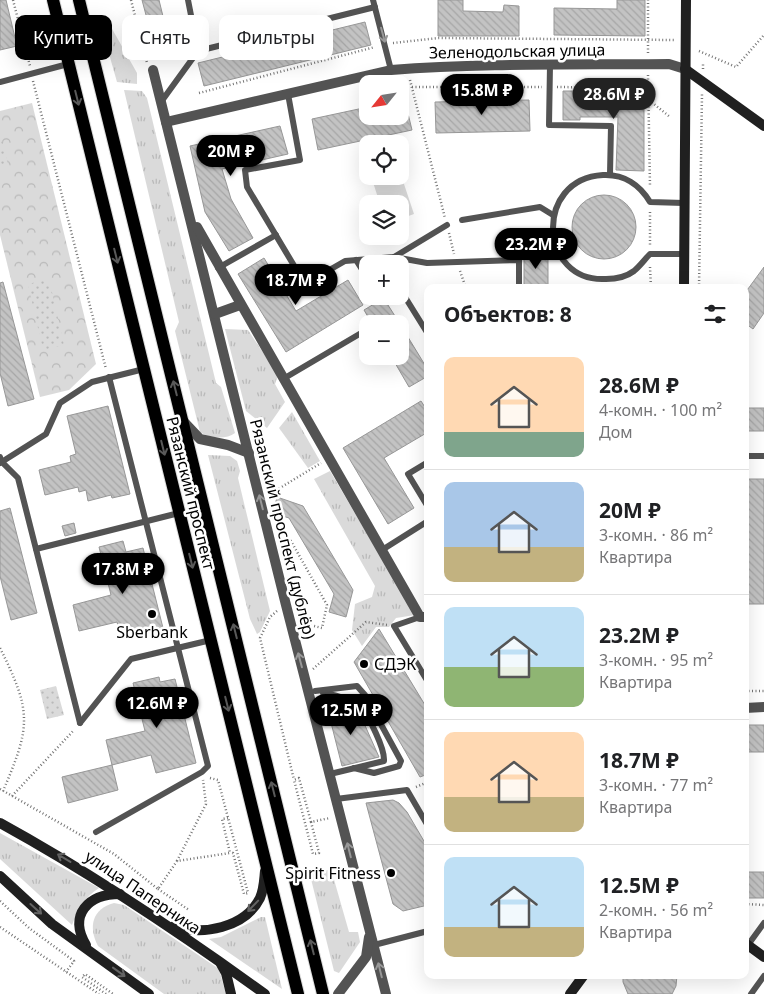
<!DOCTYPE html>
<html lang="ru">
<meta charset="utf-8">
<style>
body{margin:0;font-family:"Noto Sans",sans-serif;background:#f2f2f2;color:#202124;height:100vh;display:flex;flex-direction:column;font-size:19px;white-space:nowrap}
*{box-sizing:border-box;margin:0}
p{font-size:16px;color:#757577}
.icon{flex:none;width:28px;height:28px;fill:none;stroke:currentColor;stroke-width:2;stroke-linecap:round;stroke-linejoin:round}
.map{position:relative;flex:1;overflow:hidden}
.panel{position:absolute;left:424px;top:284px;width:325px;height:695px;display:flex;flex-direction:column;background:#fff;border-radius:10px;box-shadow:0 5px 20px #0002}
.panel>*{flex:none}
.guide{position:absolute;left:15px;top:15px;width:334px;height:45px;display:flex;gap:10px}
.needle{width:32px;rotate:240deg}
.controls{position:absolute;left:359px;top:75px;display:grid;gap:10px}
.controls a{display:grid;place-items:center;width:50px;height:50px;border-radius:10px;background:#fff;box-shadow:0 5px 20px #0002;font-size:25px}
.price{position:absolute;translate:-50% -42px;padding:0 11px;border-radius:18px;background:#000;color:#fff;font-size:16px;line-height:32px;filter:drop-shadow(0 1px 2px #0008)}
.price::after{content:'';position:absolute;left:50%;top:30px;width:15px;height:11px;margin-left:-8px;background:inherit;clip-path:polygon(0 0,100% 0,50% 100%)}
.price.selected{background:#222;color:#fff}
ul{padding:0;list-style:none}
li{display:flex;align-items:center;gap:15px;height:125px;padding:0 20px}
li+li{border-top:1px solid #e0e0e0}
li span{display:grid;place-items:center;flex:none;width:140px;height:100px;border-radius:10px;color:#555}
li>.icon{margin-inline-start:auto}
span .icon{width:60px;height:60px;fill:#fffc;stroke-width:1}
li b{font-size:21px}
h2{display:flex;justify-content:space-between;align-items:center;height:60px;padding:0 20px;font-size:21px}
.pill{padding:0 18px;border-radius:10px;background:#fff;box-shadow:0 5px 20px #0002;font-size:18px;line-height:45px}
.pill.selected{background:#000;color:#fff}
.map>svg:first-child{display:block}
.grass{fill:url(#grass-tufts)}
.forest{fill:url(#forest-crowns)}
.park{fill:url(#park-dots)}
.pitch{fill:#dadada}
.building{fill:url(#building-back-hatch);stroke:#979797}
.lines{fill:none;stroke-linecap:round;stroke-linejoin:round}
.primary-casing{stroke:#dbdbdb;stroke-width:14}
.path{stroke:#757575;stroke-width:2.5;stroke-dasharray:1 2.5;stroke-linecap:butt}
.lane{stroke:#535353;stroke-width:6}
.street{stroke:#535353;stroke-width:10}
.secondary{stroke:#202020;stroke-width:10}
.primary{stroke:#000;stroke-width:12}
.oneway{stroke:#989898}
.oneway2{stroke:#595959}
.oneway3{stroke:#636363}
.poi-dot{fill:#000;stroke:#fff;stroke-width:2}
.labels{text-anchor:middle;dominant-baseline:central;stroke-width:5;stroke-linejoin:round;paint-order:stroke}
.street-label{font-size:16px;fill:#000;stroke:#fff}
.poi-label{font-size:16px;fill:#000;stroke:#fff}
</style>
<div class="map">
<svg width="764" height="994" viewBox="0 0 764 994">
<defs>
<pattern id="grass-tufts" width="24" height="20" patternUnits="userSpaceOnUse" patternTransform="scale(1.25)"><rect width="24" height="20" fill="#dadada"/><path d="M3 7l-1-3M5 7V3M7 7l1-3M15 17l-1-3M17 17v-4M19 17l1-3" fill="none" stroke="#b9b9b9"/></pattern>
<pattern id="forest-crowns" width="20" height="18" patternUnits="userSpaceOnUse" patternTransform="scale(1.25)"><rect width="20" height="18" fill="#dadada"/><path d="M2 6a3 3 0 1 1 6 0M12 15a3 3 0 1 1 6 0" fill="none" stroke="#b9b9b9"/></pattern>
<pattern id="park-dots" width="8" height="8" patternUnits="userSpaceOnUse" patternTransform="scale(1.25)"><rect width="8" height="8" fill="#dadada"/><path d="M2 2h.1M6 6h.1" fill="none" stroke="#b9b9b9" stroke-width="1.8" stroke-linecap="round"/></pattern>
<pattern id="building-back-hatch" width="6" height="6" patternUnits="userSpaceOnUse" patternTransform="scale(1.25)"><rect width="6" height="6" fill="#c3c3c3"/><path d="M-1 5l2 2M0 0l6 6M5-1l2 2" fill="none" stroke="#a6a6a6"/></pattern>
</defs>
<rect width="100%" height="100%" fill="#fff"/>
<!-- grass -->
<g class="grass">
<path d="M111,27L137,73V84L117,82L102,29Z"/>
<path d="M124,90L142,91L147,98L216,383L221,387L235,433C226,440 209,438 200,432L175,331L179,322Z"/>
<path d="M225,329L248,330L278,375L275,384L285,402L267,428L246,411Z"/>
<path d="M292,412L320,461L308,468L279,428Z"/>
<path d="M208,455L230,456L237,461L240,471L238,478L270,611L260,632L257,634L250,619Z"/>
<path d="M330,471L415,615L396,618L389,627H376L362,646L352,630L355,604L372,597L375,586L314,479Z"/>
<path d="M0,833L99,888C85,897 78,909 72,925L0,859Z"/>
<path d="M331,869L349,932H358L360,942L339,973L334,971L310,875Z"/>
<path d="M114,903L124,905L219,969L226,994H164L98,946C88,927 92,909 114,903Z"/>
<path d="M261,917H265L282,989L209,939L221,937Z"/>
</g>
<!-- forest -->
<path class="forest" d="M32,103L96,364L69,390L40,397L0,235V111Z"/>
<!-- park -->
<g class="park">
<path d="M0,140H2L8,165L0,167Z"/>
<path d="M49,279L64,345L43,350L28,284Z"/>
<path d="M56,686L64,715L47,719L40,690Z"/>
</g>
<!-- pitch -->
<path class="pitch" d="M400,172L414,214L400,219V204H380L371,176H400Z"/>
<!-- building -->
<g class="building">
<path d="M0,0H6L17,46L0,50Z"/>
<path d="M142,0H159L170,45L155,49Z"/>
<path d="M438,0H463V11L503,12L504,5L519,6V36H438Z"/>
<path d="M617,0H645V36L554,35V8L617,9Z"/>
<path d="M365,22L371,45L204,86L198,63Z"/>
<path d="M563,91H644V171L616,170L618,117H580V120H563Z"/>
<path d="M400,97H404L412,130L318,150L312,119L368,107V116H400Z"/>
<path d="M529,100L530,131L436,133L435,102Z"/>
<path d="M280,126L288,154L222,169L231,199L253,238L229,251L205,212L190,146Z"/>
<circle cx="604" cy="227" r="32"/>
<rect x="524" y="252" width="24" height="36"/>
<path d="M264,258L296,311L348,280L363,305L286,352L238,274Z"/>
<path d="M764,267V313L753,329L745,323V293Z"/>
<path d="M3,282L34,399L8,406L0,373V283Z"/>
<path d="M384,298L388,305L400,324H372L364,310Z"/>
<path d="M400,324L428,370V376L409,387L391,356H400Z"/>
<path d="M421,401L428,412V432L384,458L414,508L388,524L343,448Z"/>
<path d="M108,406L130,494L112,498L111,495L88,501L86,490L79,492L78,487L45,495L39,470L71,462L70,456L76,454L67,416Z"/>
<rect x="745" y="408" width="19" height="23"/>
<rect x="745" y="479" width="19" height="125"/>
<path d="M277,497L303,506L353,590L346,617L329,612L334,594L289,518L273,513Z"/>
<path d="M10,508L37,613L11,620L0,576V511Z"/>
<path d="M74,523L76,533L65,536L62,526Z"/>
<path d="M123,541L126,552L143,548L163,628L121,638L117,622L79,631L73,605L111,595L99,547Z"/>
<path d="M379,629L428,710V774L420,777L354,662Z"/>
<path d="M159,677L160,682L175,679L196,763L156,773L151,755L112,765L106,740L145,731L133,683Z"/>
<path d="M326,703L348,707L363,721L379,757L342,766Z"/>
<rect x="745" y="725" width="19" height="27"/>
<path d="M112,765L118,790L68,803L62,777Z"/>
<path d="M393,800L399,803L407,812L428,848V905L403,911L393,904L366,803Z"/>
<rect x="745" y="872" width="19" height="26"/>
<path d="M623,975H677L676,986L672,994H628L623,982Z"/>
</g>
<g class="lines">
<defs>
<g id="primary">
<path d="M53,0L298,994"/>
<path d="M79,0L323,994"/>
</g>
</defs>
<!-- primary casing -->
<use href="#primary" class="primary-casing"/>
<!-- path -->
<g class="path">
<path d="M13,0L30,66"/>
<path d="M131,0L147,63"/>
<path d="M393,43L439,38L674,40"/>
<path d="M699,51L736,67L764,35"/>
<path d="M648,53V0"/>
<path d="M703,69V62"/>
<path d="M648,75L650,186"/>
<path d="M410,80L445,218"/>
<path d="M33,81L106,369"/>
<path d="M412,87H542"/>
<path d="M557,87L648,88"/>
<path d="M199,93L375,47"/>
<path d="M649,100L670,117"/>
<path d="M650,212V246"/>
<path d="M449,233L454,254"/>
<path d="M650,267L651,288"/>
<path d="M460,271L466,288"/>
<path d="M699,288L702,94"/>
<path d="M270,494L321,463"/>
<path d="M280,538L291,541L327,605L322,628L302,623"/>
<path d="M296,598L304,593"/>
<path d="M277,611L270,617L260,638L294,780"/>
<path d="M0,648C32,712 31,726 3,791"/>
<path d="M313,669L366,622L387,625"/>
<path d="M745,691H764"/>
<path d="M210,778L218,780L248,893L244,894L233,853H230"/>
<path d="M416,787L428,782"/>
<path d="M0,789L114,854L158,889L177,861L230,853L222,819L228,818"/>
<path d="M12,796L74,730"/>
<path d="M311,822L319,853L313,854L294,780L299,778L311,822L330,818"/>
<path d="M177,861L206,804L203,780"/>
<path d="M158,889L189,910"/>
<path d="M0,901L29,928L74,961L66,972"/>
<path d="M745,904L764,905"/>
<path d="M0,927L99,994"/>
<path d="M106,994L82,977L85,974L113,994"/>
</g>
<!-- lane -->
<g class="lane">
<path d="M188,0L198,51"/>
<path d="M373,0L391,70"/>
<path d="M550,65L549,125L611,126L610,174"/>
<path d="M0,82L68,64"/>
<path d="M288,94L300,160L245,170L247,187L305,284L345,261L394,257L447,225"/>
<path d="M161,102L198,51L375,7"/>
<path d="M462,220L540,207L553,215"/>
<path d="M684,254H650C645,259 640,266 634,271C626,277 615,279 606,279C539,283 533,179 603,175C624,174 640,185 650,202L684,203"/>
<path d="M394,257L427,263L519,260V288"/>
<path d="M356,260L368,279"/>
<path d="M218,268L276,235"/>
<path d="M400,296L405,297L428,334"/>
<path d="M283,379L368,329"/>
<path d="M745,456H764"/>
<path d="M0,457L1,461L18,478L80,723"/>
<path d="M428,462L408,474L428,507"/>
<path d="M0,463L46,434L60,403L92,382L144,369"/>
<path d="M36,549L179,513"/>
<path d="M382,550L428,521"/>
<path d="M420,617L394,626L428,682"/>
<path d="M315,691L357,686L365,695L401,761L399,766L374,773L354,768"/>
<path d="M323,693C335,695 350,698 360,707C369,716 385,749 384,761L330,774"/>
<path d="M80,723L131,659L211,640"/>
<path d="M336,799L407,790L428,826"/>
<path d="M96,832L202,772L208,766L109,377"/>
<path d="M374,945L428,931"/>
<path d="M748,945L764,923"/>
<path d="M751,994L764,976"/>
</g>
<!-- street -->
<g class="street">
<path d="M153,70L286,605L386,994"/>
<path d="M166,122L391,70C483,63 576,65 669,64L685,69"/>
<path d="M197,227L420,617H428"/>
<path d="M215,314L240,305"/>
<path d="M183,421L200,439L228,445L249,453"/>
<path d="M745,708L764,707"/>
<path d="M338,994L366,957L369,937"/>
</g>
<!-- secondary -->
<g class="secondary">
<path d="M685,69L764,126"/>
<path d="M684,288L686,0"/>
<path d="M0,823C93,874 179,932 265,994"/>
<path d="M0,876L52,924L149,994"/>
<path d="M174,926C202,936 245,928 260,898C264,889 264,881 265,871"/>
<path d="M745,943L764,957"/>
<path d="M86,945C68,915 88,894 120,894"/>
<path d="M221,964L226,973L231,994"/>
<path d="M570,994L584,975"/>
</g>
<!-- primary -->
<use href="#primary" class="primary"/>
</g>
<!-- one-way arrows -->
<defs><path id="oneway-shaft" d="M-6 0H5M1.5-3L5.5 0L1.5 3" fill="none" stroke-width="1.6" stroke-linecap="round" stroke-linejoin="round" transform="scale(1.25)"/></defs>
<g class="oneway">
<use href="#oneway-shaft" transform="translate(383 35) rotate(75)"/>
<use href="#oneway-shaft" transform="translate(261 502) rotate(-104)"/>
<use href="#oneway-shaft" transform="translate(300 660) rotate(-105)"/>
<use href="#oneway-shaft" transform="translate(349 850) rotate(-104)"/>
<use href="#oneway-shaft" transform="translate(380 970) rotate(-104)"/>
</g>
<g class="oneway2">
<use href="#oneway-shaft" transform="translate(77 98) rotate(76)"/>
<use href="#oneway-shaft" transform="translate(116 256) rotate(76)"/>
<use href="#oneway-shaft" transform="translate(175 388) rotate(-104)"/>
<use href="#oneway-shaft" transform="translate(163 448) rotate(76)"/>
<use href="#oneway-shaft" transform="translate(191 561) rotate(76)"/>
<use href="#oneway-shaft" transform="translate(235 631) rotate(-104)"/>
<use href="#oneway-shaft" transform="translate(227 704) rotate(76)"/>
<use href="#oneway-shaft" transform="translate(273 789) rotate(-104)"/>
<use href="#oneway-shaft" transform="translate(312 947) rotate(-104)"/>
</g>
<g class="oneway3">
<use href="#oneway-shaft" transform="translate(64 858) rotate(-149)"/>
<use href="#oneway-shaft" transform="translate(253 906) rotate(134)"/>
<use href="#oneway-shaft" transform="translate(36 909) rotate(42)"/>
<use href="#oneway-shaft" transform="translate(119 972) rotate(36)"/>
</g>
<!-- markers -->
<g class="poi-dot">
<circle cx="152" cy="614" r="5"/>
<circle cx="364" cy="664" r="5"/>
<circle cx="391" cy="873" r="5"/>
</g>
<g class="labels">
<!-- street labels -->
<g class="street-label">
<text transform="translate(517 51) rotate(-1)">Зеленодольская улица</text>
<text transform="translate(191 493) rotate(76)">Рязанский проспект</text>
<text transform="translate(283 529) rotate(76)">Рязанский проспект (дублёр)</text>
<text transform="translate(143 892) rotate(34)">улица Паперника</text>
</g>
<!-- poi labels -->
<g class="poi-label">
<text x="152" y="632">Sberbank</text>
<text x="374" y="664" text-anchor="start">СДЭК</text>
<text x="381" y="873" text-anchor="end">Spirit Fitness</text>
</g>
</g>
</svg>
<div class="controls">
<a><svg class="needle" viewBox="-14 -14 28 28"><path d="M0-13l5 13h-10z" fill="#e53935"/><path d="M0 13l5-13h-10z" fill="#757577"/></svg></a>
<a><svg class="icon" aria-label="locate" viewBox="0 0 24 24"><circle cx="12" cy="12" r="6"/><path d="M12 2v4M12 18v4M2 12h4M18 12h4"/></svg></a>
<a><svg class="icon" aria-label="layers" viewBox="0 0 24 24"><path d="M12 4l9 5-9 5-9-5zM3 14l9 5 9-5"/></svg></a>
<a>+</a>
<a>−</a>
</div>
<b class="price" style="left:482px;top:116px">15.8M ₽</b>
<b class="price selected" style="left:614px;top:120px">28.6M ₽</b>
<b class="price" style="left:231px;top:177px">20M ₽</b>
<b class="price" style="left:536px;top:270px">23.2M ₽</b>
<b class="price" style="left:296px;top:306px">18.7M ₽</b>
<b class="price" style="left:123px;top:595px">17.8M ₽</b>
<b class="price" style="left:157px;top:729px">12.6M ₽</b>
<b class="price" style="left:351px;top:736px">12.5M ₽</b>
<div class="guide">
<a class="pill selected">Купить</a>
<a class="pill">Снять</a>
<a class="pill">Фильтры</a>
</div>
<section class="panel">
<h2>Объектов: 8<svg class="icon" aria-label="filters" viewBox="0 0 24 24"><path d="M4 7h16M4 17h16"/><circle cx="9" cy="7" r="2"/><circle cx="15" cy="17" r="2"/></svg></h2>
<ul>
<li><span style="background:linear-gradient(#ffd9b3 75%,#7fa58c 0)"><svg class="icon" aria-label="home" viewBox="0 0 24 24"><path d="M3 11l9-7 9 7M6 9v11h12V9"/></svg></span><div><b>28.6M ₽</b><p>4-комн. · 100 m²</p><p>Дом</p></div></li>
<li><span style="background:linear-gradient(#a9c7e8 65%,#c2b280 0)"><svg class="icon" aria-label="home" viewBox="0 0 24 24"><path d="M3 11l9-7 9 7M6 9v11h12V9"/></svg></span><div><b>20M ₽</b><p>3-комн. · 86 m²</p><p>Квартира</p></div></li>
<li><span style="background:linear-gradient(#bfe0f5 60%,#8fb573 0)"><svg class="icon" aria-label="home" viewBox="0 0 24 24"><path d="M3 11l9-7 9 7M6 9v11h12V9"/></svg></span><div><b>23.2M ₽</b><p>3-комн. · 95 m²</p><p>Квартира</p></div></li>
<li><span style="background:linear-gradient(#ffd9b3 65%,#c2b280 0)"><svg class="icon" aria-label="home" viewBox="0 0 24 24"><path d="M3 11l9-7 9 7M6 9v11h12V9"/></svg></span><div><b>18.7M ₽</b><p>3-комн. · 77 m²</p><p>Квартира</p></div></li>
<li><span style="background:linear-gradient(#bfe0f5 70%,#c2b280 0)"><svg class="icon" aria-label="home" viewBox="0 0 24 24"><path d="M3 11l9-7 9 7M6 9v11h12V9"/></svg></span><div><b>12.5M ₽</b><p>2-комн. · 56 m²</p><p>Квартира</p></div></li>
</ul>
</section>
</div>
